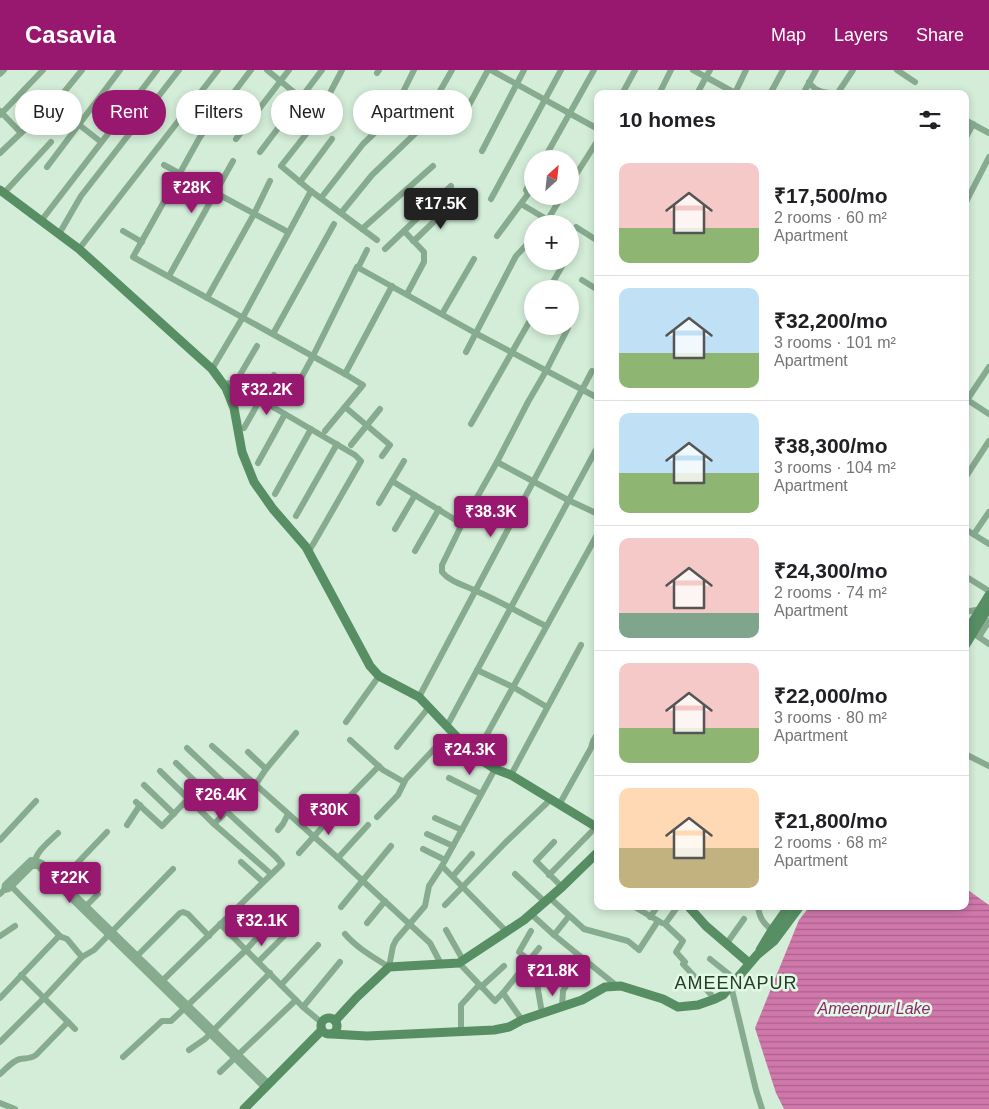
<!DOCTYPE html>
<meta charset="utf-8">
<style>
body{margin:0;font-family:Helvetica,sans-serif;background:#f2f2f2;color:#202124;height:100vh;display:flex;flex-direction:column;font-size:19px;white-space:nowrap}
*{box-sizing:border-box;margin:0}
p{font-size:16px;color:#757577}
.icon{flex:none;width:28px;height:28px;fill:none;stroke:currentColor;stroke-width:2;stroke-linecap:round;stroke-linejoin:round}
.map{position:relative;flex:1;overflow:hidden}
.details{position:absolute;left:594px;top:20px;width:375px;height:820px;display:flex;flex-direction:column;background:#fff;border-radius:10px;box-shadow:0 2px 8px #0003}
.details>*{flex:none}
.banner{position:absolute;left:15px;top:20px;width:475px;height:45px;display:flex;gap:10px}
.needle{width:32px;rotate:27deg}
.controls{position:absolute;left:524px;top:80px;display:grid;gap:10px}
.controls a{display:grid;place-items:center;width:55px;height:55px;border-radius:50%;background:#fff;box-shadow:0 2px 8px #0003;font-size:25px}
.price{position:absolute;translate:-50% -42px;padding:0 11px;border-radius:5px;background:#98186f;color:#fff;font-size:16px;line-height:32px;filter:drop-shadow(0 1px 2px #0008)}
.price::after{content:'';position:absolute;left:50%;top:30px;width:15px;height:11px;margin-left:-8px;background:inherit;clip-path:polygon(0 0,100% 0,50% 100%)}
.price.on{background:#222;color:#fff}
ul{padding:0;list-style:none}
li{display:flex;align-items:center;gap:15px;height:125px;padding:0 25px}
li+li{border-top:1px solid #e0e0e0}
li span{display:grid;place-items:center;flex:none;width:140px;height:100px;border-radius:10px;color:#555}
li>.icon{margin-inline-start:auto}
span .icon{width:60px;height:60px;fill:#fffc;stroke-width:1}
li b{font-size:21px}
h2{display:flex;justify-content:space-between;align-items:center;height:60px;padding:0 25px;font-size:21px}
.tag{padding:0 18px;border-radius:22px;background:#fff;box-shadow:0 2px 8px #0003;font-size:18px;line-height:45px}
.tag.on{background:#98186f;color:#fff}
header{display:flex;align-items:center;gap:30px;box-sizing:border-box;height:70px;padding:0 25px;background:#98186f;color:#fff}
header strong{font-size:24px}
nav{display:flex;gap:28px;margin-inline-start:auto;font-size:18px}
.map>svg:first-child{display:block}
.water{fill:url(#water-rules)}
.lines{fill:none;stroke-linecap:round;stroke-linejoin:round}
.street{stroke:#87ab8e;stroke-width:6}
.secondary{stroke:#578e64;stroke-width:9}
.street-bridge{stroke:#87ab8e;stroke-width:6}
.labels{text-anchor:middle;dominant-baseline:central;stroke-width:5;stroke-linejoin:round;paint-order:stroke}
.water-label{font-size:16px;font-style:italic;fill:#8e266a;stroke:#e0fae5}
.quarter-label{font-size:18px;letter-spacing:1px;fill:#263b2a;stroke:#e0fae5}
</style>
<header>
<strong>Casavia</strong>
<nav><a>Map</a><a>Layers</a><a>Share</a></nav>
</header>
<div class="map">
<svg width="989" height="1039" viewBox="0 0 989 1039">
<defs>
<pattern id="water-rules" width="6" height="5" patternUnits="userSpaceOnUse" patternTransform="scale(1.25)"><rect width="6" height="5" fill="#d078ab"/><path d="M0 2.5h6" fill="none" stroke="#a7628a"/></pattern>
</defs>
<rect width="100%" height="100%" fill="#d3edd8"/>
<!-- water -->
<path class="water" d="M965,818L989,835V1039H784L776,1023L755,958L799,850L810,836H965Z"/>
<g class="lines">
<!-- street -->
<g class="street">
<path d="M251,0L200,67L133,187L345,304L392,216"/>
<path d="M267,0L301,28"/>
<path d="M491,0L598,59"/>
<path d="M693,0L706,7L710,0"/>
<path d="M897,0L915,12"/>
<path d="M377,3L379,0"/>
<path d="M0,4L4,0"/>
<path d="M809,12C816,23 826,23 838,23"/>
<path d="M331,21L342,0"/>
<path d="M403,22L414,0"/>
<path d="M622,24L635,0"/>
<path d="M659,24L671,0"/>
<path d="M697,24L706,7L735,23"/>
<path d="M737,24L735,23L746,0"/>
<path d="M770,24L783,0"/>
<path d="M803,24L816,0"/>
<path d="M837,24L853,0"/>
<path d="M54,35L101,72"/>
<path d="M0,41L21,63"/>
<path d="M428,42L452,0"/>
<path d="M0,45L43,0"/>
<path d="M965,50L989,63"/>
<path d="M314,54L281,96L311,121L377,170"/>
<path d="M456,59L488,0"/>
<path d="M236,69L289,0"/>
<path d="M965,69L973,54"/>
<path d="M482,81L524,0"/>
<path d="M260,82L322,0"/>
<path d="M0,83L21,63L32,54L42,49L82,0"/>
<path d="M544,89L594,0"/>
<path d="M164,95L288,162"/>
<path d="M47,97L120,0"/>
<path d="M300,112L332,69"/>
<path d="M570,114L598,70"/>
<path d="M4,123L51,72"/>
<path d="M321,128L363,74L404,35"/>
<path d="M491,129L561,0"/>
<path d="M521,134L548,150"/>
<path d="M965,134L989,87"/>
<path d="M341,143L372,105L422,57"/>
<path d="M41,151L157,0"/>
<path d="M545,154L562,126"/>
<path d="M576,157L598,171"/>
<path d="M362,159L433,96"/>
<path d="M123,161L142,172"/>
<path d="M404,161L424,182V192L407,224"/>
<path d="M59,164L81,126L179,0"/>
<path d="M497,166L528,124L526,120L532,109"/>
<path d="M417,168L450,136"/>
<path d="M79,179L218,0"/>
<path d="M385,179L451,116"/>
<path d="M358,198L367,180"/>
<path d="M169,206L233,91"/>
<path d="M582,210L598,220"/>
<path d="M549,219L565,191"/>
<path d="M207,228L254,144L270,111"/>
<path d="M442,244L474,189"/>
<path d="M568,258L546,301L528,332L497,392L568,430L598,444"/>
<path d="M273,264L334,154"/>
<path d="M466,282L516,186L532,169"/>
<path d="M212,299L243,247L311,121"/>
<path d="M223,314L231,313L285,344L258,393"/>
<path d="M234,315L257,276"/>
<path d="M292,325L313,286L357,197L477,264L598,328"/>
<path d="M966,329L989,344"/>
<path d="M965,333L989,297"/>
<path d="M345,337L390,375L382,386"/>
<path d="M285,344L355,385L361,391L315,471L309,481"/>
<path d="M471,354L532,247"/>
<path d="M244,358L274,305"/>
<path d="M325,361L363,315L345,304"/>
<path d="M351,375L380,339"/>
<path d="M965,408L989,371"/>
<path d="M392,411L462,454L442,495V502C450,512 464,515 476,521C500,531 523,545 546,556"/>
<path d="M275,424L311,359"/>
<path d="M379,433L404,391"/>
<path d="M296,446L337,374"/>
<path d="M462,454L497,392"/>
<path d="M395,459L415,425"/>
<path d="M965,459L989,474"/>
<path d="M974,464L989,442"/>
<path d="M415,481L439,439"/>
<path d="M965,506L989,521"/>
<path d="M965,542L976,540L979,541"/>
<path d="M973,563L989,574"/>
<path d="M979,567L989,551"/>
<path d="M477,600L513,617L547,637"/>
<path d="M419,627L592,301"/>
<path d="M346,652L379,606"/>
<path d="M447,656L598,376"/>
<path d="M350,670L383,700L404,712"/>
<path d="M212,676L338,788L430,873L441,894"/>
<path d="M397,677L429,637"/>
<path d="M187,678L240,728"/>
<path d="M248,682L266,699"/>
<path d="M965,684L989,696"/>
<path d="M475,686L598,463"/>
<path d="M160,701L214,754L271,804"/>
<path d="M511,705L581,575"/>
<path d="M449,708L481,724"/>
<path d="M144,715L174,744"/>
<path d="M348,728L379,696"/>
<path d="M136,732L162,756L188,729"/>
<path d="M559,735L591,678L593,671L598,663"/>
<path d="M377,747L398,725L406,709L435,678L455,664"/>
<path d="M435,748L462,760"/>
<path d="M214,754L240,728H244L256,714L266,699L296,663"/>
<path d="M127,755L140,735"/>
<path d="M278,760L283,754L288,744"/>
<path d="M427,764L453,776"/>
<path d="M0,770L36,731"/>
<path d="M554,772L536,791L562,817"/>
<path d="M423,779L445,790"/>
<path d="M299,783L343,734"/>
<path d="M338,788L368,755"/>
<path d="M241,792L263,812"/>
<path d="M35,793C35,782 50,771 58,763"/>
<path d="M442,796L506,861"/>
<path d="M515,804L545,832"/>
<path d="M549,805L596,757"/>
<path d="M453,806L472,784"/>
<path d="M61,813L65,806L107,762"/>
<path d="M12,817L61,867"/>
<path d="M4,820L9,819L32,796H38L264,1017"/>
<path d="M0,824L4,820L5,815L31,790H35L42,793L268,1013"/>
<path d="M550,828L584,859L628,871L639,880L658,851"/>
<path d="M445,835L505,773L550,730"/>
<path d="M633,836L662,853"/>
<path d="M678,836L665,854L683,871L676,882L685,892L683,894L715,929"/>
<path d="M758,836C759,847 763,853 772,860"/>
<path d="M85,837L98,824"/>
<path d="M341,837L391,776"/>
<path d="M531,844L554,865"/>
<path d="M569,846L554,865L617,916"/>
<path d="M650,847L658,836"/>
<path d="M367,853L385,831"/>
<path d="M220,854L303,937L322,953"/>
<path d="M446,860L463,890"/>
<path d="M345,864C357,878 373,887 389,897L393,876L396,870L425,836L429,816L442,796L495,699"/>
<path d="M0,866L15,856"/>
<path d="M727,873L744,849"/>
<path d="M135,888L180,843L183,842L188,844L209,866"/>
<path d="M710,889L735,909"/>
<path d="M529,890L519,882L531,861"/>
<path d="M258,892L294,856"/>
<path d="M459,893L495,931L503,923L539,878"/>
<path d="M160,913L282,794L276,787L226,741L176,693"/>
<path d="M537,914L542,943"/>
<path d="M281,915L318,875"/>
<path d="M731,916L756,1020L762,1039"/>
<path d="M481,917L504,896"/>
<path d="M503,923L522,950"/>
<path d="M0,928L59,866L67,869L82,887L94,880L173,799"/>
<path d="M303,937L340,892"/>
<path d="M562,937L563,921L577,897"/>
<path d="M75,959L44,928L82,887"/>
<path d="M461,962V935L479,915"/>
<path d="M0,972L44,928L21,905"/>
<path d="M189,980L205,969L270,903"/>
<path d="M123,987L162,951H171L246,880L263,861"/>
<path d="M220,1002L296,930"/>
<path d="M0,1004C6,999 12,991 20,989C26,988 31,989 36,985L68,952"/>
<path d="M0,1033L15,1039"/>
</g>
<!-- secondary -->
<g class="secondary">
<path d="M0,120L79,179L212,299L226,318L234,338L242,382L254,412L273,439L306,477L370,596L379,606L419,627L475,686L495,699L511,705L598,758"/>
<path d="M965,564L989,525"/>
<path d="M965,576L989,537"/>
<path d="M688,836L706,856L749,893"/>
<path d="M760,880L772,860L789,836"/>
<circle cx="329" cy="956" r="8"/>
<path d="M335,951L357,927L389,897L459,893L524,850L562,817L598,782"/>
<path d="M332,964L367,966L494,960L509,957L522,950L582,930L605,917L621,916L663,929L678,937L698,935L715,929L723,925L757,885L774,871L800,836"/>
<path d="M244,1039L322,960"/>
</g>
<!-- street-bridge -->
<path class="street-bridge" d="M413,171L417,168"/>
</g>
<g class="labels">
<!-- water labels -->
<g class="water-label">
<text x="874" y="938">Ameenpur Lake</text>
</g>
<!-- quarter labels -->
<g class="quarter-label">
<text x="736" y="913">AMEENAPUR</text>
</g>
</g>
</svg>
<div class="controls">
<a><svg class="needle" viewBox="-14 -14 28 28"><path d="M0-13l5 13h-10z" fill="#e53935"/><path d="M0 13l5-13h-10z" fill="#757577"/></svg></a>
<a>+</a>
<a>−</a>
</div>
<b class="price" style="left:192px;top:144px">₹28K</b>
<b class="price on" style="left:441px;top:160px">₹17.5K</b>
<b class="price" style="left:267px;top:346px">₹32.2K</b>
<b class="price" style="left:491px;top:468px">₹38.3K</b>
<b class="price" style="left:470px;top:706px">₹24.3K</b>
<b class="price" style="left:221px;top:751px">₹26.4K</b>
<b class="price" style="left:329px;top:766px">₹30K</b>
<b class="price" style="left:70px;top:834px">₹22K</b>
<b class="price" style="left:262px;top:877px">₹32.1K</b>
<b class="price" style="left:553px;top:927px">₹21.8K</b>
<div class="banner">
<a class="tag">Buy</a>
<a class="tag on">Rent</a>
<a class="tag">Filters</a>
<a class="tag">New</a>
<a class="tag">Apartment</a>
</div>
<section class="details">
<h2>10 homes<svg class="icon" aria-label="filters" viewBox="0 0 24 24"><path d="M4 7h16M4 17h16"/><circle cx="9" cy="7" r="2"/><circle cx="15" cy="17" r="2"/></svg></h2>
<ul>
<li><span style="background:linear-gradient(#f6c9c9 65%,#8fb573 0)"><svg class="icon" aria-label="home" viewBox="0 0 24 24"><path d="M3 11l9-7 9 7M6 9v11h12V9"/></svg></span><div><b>₹17,500/mo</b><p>2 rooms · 60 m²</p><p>Apartment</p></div></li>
<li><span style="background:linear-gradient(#bfe0f5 65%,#8fb573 0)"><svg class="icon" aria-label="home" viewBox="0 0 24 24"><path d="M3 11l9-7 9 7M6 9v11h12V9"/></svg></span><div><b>₹32,200/mo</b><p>3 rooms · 101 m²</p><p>Apartment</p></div></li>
<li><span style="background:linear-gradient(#bfe0f5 60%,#8fb573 0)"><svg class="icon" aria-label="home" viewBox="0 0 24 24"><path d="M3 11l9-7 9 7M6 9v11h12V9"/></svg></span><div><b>₹38,300/mo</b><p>3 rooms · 104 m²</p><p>Apartment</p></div></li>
<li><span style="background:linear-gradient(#f6c9c9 75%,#7fa58c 0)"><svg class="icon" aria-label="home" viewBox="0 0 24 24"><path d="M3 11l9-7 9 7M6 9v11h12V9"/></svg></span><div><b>₹24,300/mo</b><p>2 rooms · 74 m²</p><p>Apartment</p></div></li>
<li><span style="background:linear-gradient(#f6c9c9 65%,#8fb573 0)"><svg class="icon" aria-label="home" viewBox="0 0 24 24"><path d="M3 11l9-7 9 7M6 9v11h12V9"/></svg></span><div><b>₹22,000/mo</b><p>3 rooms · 80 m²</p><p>Apartment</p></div></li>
<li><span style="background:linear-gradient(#ffd9b3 60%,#c2b280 0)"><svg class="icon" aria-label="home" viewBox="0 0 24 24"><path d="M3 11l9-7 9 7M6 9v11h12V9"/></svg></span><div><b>₹21,800/mo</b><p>2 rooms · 68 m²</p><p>Apartment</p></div></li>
</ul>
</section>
</div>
